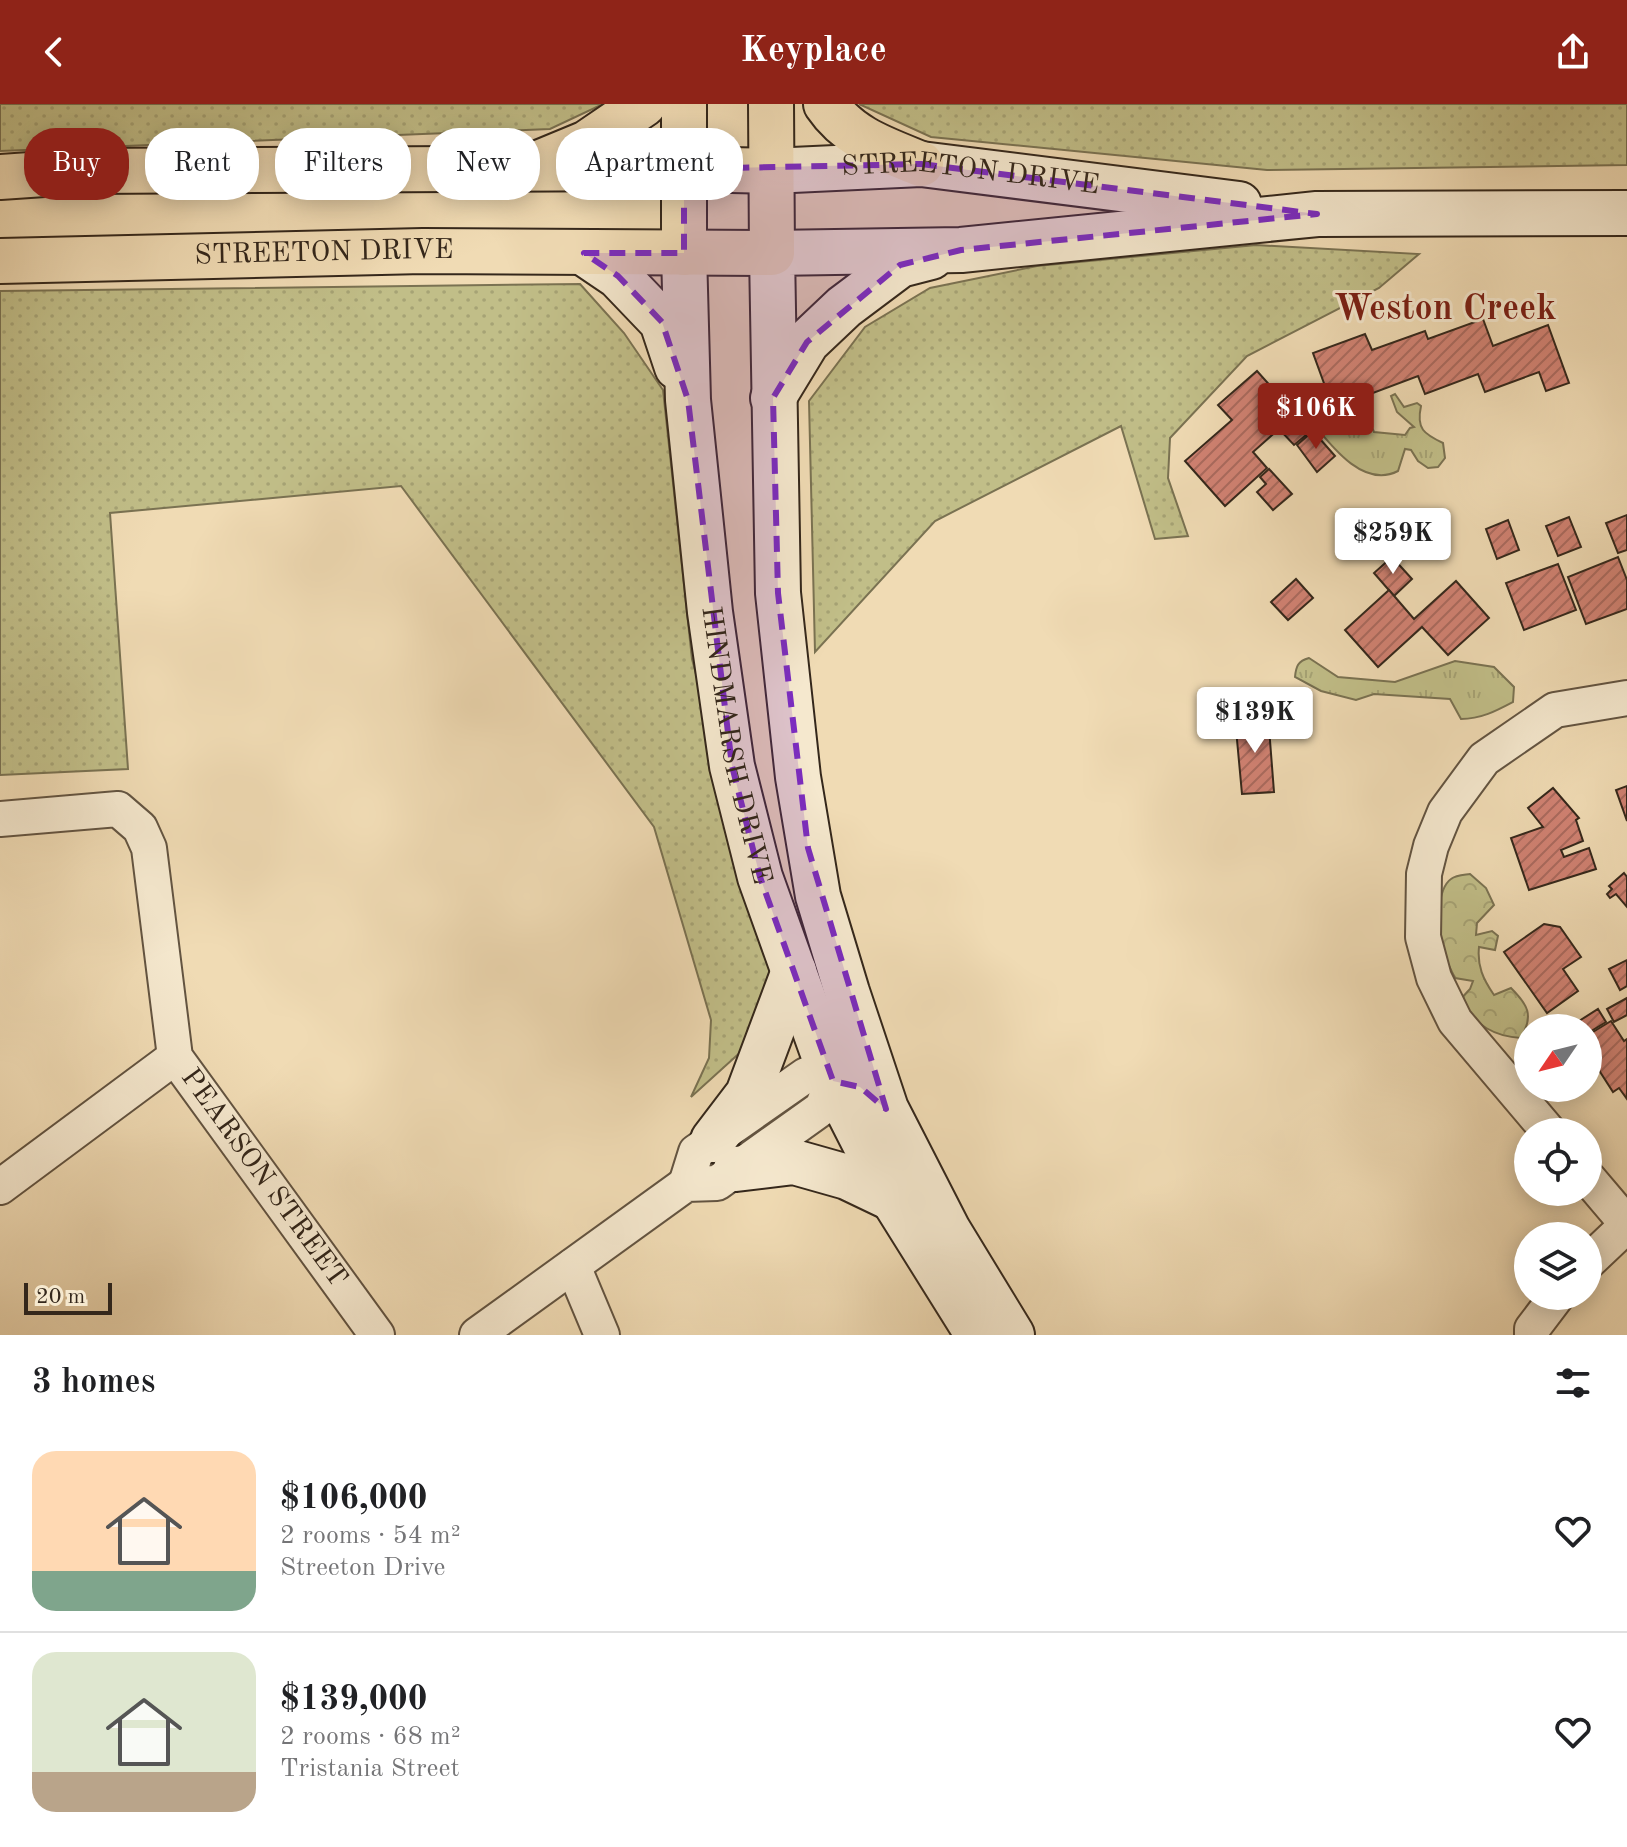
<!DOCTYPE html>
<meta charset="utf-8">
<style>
body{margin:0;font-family:"Old Standard TT",serif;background:#f6f6f6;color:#202124;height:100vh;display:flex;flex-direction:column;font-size:30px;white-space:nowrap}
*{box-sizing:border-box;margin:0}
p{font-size:26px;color:#757577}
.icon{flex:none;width:44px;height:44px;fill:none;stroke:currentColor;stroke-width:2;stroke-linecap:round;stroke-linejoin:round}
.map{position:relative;height:1231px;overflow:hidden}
.sheet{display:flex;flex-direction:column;background:#fff;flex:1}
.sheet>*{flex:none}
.banner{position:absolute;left:24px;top:24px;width:800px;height:72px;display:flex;gap:16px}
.needle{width:52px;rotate:235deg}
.buttons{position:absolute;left:1514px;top:910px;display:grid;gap:16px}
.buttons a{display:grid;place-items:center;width:88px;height:88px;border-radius:50%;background:#fff;box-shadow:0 4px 20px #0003;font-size:40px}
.scale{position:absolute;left:24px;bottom:20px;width:88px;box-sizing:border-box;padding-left:8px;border:4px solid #34271b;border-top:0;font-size:22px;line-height:28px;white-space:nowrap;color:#34271b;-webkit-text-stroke:6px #f5e8ce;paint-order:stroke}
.price{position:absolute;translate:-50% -68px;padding:0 18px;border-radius:8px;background:#fff;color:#222;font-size:26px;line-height:52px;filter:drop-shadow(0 2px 4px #0008)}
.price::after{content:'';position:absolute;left:50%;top:48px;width:24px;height:18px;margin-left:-12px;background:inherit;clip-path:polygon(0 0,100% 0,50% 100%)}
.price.current{background:#8f2418;color:#fff}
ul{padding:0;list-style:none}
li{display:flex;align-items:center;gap:24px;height:200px;padding:0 32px}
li+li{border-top:2px solid #e0e0e0}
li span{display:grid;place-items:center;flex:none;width:224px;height:160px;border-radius:24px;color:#555}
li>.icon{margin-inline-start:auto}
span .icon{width:96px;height:96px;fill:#fffc;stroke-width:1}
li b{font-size:34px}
h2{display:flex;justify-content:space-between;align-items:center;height:96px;padding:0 32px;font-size:34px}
.chip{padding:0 28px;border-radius:32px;background:#fff;box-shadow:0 4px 20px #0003;font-size:28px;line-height:72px}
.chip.current{background:#8f2418;color:#fff}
header{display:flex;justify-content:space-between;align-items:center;height:104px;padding:0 32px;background:#8f2418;color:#fff;font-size:36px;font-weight:700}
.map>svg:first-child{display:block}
.grass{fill:url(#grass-tufts);stroke:#7a7252;stroke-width:2}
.forest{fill:url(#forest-crowns);stroke:#7a7252;stroke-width:2}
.park{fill:url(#park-dots);stroke:#7a7252;stroke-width:2}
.building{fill:url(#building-hatch);stroke:#34271b;stroke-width:2}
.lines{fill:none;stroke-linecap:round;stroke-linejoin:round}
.street-casing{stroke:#635441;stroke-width:38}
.secondary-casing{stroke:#34271b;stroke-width:48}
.primary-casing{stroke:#34271b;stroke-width:48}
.street{stroke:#f5e8ce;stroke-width:34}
.secondary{stroke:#f5e8ce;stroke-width:44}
.primary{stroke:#f0dbb4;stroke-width:44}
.marked{fill:#7b2cbf;fill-opacity:0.2;stroke:#7b2cbf;stroke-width:6;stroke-dasharray:16 10;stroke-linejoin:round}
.labels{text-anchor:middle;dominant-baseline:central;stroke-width:6;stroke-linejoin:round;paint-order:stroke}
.street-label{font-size:28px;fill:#34271b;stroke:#f5e8ce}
.district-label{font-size:36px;font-weight:bold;fill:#7a1f14;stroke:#f5e8ce}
</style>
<header><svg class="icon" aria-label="back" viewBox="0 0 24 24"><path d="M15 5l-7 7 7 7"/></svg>Keyplace<svg class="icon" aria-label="share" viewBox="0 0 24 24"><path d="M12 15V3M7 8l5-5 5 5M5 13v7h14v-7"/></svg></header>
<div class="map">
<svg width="1627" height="1231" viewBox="0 0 1627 1231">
<defs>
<pattern id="grass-tufts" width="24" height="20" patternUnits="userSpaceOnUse" patternTransform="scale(2)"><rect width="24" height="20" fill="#c1be88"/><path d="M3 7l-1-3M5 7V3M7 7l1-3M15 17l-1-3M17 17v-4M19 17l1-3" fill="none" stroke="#a6a375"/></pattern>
<pattern id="forest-crowns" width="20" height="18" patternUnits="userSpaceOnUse" patternTransform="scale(2)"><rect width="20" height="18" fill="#c1be88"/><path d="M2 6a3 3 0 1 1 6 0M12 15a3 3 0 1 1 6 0" fill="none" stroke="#a6a375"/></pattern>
<pattern id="park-dots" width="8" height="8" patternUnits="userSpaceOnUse" patternTransform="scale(2)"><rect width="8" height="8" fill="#c1be88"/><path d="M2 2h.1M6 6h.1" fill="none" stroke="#a6a375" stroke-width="1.8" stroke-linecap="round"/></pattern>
<pattern id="building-hatch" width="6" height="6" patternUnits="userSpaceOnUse" patternTransform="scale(2)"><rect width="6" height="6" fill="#d18273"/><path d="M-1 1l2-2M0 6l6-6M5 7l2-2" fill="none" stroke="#aa6a5e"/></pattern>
</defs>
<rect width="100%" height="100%" fill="#f0dbb4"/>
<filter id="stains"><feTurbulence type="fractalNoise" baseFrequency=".0025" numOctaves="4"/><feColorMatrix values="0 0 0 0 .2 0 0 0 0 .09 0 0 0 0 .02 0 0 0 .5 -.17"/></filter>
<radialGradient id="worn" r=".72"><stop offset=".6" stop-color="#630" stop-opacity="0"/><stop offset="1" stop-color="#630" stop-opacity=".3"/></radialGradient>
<!-- grass -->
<g class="grass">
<path d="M1395,290L1404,303L1417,299L1421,302C1416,325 1424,330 1443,339L1445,354L1438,363L1428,364L1418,357L1411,346L1405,345L1398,367C1361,386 1327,336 1307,312L1308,305L1320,298L1334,299L1361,294L1374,328L1405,331L1410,324L1414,323L1397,308L1391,292Z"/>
<path d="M1309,554L1338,573L1395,578L1455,557L1494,563L1514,583L1513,598C1496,607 1481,615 1461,615L1450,595L1374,590L1356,596L1321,587L1295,573C1296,562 1298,557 1309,554Z"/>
</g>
<!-- forest -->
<path class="forest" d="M1470,770L1486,784L1494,801L1477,819L1476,831L1492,827L1498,832L1495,846L1479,843C1477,862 1483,875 1494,891L1511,884C1528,901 1534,911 1521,934C1490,932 1479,920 1457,899L1470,885L1473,877L1455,874C1449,862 1443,851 1440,838C1437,822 1437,785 1451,775C1456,771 1463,771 1470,770Z"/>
<!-- park -->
<g class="park">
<path d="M0,0H603L550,25L0,47Z"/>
<path d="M859,0H1627V61L1267,66L931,33Z"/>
<path d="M1256,141L1419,150L1379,184L1247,252L1170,334L1168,374L1188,432L1155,435L1121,322L935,417L815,548L809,297L865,223L930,184L1037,162Z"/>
<path d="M580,180L624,229L663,286L692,555L786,907L691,993L709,954L711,916L654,723L401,382L110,409L128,665L0,671V187Z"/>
</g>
<!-- building -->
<g class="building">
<path d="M1483,215L1493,242L1548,221L1569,279L1546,287L1539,268L1485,288L1478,270L1425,290L1418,272L1333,304L1313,249L1365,230L1372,246L1425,227L1428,235Z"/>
<path d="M1257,267L1311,327L1294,341L1279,325L1253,348L1267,364L1225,402L1185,357L1232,316L1218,301Z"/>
<path d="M1313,327L1335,352L1317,368L1297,341Z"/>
<path d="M1269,365L1292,390L1273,406L1257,388L1266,380L1260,373Z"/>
<path d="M1627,411V446L1618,449L1606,419Z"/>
<path d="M1569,413L1581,443L1558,452L1546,422Z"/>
<path d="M1508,416L1519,446L1497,455L1486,425Z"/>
<path d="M1392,453L1412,475L1394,492L1374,469Z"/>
<path d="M1618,453L1627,476V505L1586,520L1568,473Z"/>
<path d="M1558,460L1576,506L1524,526L1506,479Z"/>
<path d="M1296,475L1313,494L1288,516L1271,498Z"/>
<path d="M1456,477L1489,514L1448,551L1422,523L1378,563L1345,526L1389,486L1414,515Z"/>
<path d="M1268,611L1274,688L1242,690L1235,614Z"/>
<path d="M1627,682V717L1616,686Z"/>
<path d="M1553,684L1579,714L1576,716L1583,737L1561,746L1564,753L1589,744L1596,765L1529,786L1511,734L1543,723L1528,704Z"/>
<path d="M1624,769L1627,773V803L1616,790L1610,794L1607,790L1612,785L1609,782Z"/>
<path d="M1544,820L1560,823L1581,853L1563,865L1578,887L1547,909L1504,848Z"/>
<path d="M1627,856V882L1620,886L1609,865Z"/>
<path d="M1627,894V911L1614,918L1607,905Z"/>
<path d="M1598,905L1606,918L1588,929V924H1583L1579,917Z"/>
<path d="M1611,917L1624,937L1627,935V995L1619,984L1613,988L1595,960L1600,956L1588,937V931Z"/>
</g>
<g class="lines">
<defs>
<g id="street">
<path id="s1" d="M0,715L118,705L140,724L149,744L175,953L377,1231"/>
<path d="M1549,1028L1455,917L1434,874L1423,833L1424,770L1431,742L1445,708L1484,655L1555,606L1627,594"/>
<path d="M1588,1074L1627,1120"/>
<path d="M686,1080L696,1048L806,971L852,982"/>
<path d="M0,1083L175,953"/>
<path d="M1588,1158L1627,1121"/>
<path d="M573,1162L602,1231"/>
<path d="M477,1231L686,1080L717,1079L822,1004L833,977L843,963"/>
<path d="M1532,1231V1225L1557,1192"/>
</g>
<g id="secondary">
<path id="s2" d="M771,67L921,60L1239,100"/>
<path d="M584,149L618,172L662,218L677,263"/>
<path id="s3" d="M684,149L688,296L710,508L732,662L760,773L833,977L893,1095L978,1231"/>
<path d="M773,294L807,238L844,203L900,161L931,153"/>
<path d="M713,1036L748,990L794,867"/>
<path d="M736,1065L794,1058L847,1073L893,1095"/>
<path d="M1012,1231L948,1126L886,1005L847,888L818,792L798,673L778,489L772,149L961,146L1317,110L1627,109"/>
</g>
<g id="primary">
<path d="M684,0V149"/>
<path d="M826,0C849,34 884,45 921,60"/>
<path d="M541,58L587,39L644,0"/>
<path d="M0,73L88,67L645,64L771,67"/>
<path id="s4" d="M0,157L423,147L772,149L771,0"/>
</g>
</defs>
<!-- street casing -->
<use href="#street" class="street-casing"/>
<!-- secondary casing -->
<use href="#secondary" class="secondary-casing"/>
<!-- primary casing -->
<use href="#primary" class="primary-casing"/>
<!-- street -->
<use href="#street" class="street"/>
<!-- secondary -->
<use href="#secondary" class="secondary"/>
<!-- primary -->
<use href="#primary" class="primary"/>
</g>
<!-- marked area -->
<path class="marked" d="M921,60L1317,110L961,146L900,161L807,238L773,294L778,489L808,744L886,1005L860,983L833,977L760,773L732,662L688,296L662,218L618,172L584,149H684V65Z"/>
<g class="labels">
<!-- street labels -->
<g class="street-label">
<text stroke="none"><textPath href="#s2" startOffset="200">STREETON DRIVE</textPath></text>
<text stroke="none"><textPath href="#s4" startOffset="324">STREETON DRIVE</textPath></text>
<text stroke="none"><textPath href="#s3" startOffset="496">HINDMARSH DRIVE</textPath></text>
<text stroke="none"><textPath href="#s1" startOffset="530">PEARSON STREET</textPath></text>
</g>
<!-- district labels -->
<g class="district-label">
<text x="1445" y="206">Weston Creek</text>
</g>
</g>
<rect width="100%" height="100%" filter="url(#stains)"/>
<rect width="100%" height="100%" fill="url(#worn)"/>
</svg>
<div class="buttons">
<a><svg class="needle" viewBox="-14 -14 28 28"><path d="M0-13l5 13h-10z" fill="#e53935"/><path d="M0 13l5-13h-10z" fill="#757577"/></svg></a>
<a><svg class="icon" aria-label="locate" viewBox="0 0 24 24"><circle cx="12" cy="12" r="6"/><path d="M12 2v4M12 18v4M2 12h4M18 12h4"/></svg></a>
<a><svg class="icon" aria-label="layers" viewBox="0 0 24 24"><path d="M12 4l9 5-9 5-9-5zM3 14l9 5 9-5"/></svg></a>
</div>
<div class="scale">20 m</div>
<b class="price current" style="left:1316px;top:347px">$106K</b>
<b class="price" style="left:1393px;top:472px">$259K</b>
<b class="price" style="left:1255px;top:651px">$139K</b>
<div class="banner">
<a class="chip current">Buy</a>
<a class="chip">Rent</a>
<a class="chip">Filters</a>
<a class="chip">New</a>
<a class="chip">Apartment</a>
</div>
</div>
<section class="sheet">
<h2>3 homes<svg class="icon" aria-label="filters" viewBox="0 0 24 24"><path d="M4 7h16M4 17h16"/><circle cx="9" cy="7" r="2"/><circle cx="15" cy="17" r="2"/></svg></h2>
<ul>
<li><span style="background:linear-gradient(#ffd9b3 75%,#7fa58c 0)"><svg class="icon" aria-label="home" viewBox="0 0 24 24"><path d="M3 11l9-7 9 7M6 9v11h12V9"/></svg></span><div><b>$106,000</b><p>2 rooms · 54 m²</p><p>Streeton Drive</p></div><svg class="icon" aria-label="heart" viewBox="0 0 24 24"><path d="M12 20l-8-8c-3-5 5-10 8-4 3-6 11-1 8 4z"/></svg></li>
<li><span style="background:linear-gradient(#dfe7d0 75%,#b9a48a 0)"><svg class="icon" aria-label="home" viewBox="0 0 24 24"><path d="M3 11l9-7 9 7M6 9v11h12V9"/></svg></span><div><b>$139,000</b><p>2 rooms · 68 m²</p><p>Tristania Street</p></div><svg class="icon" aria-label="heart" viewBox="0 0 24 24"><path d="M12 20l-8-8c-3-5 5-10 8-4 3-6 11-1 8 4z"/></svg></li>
</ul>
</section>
